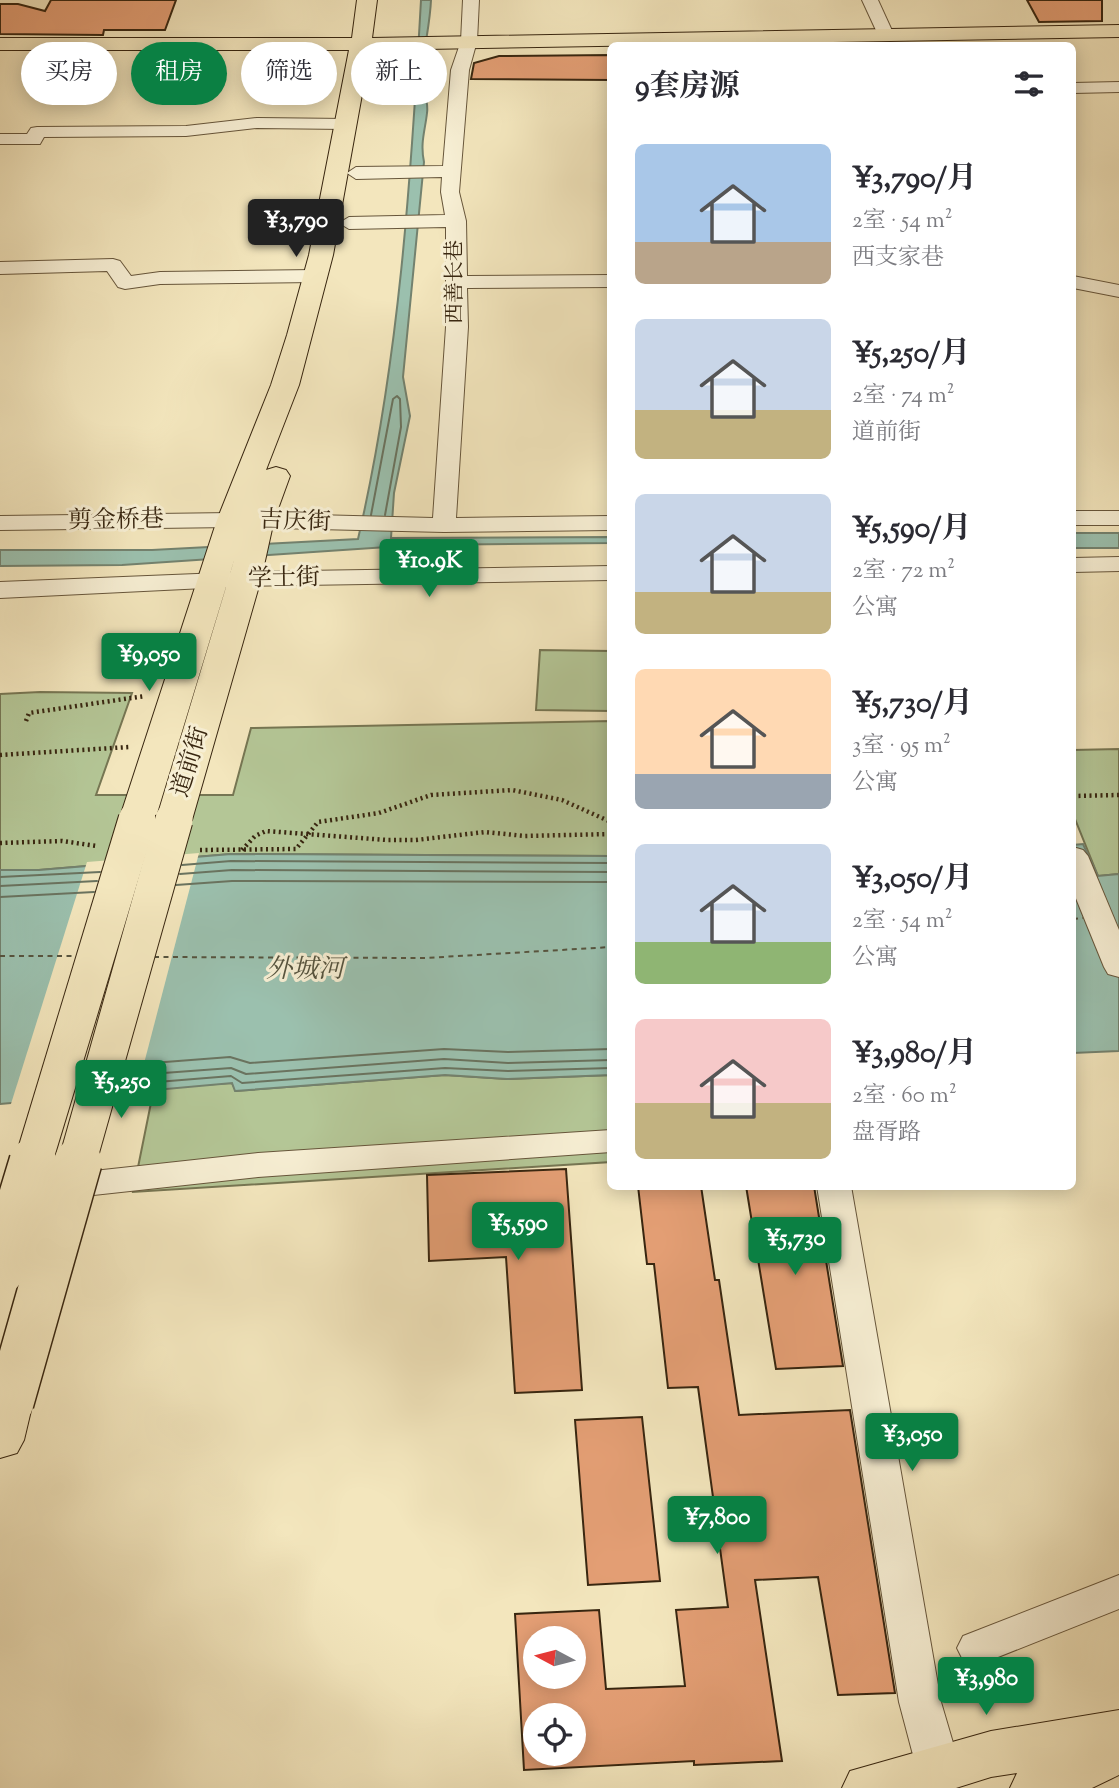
<!DOCTYPE html>
<html lang="zh">
<meta charset="utf-8">
<style>
body{margin:0;font-family:"Sorts Mill Goudy","Noto Serif SC",serif;background:#f7f7f7;color:#2b2b33;height:100vh;display:flex;flex-direction:column;font-size:26px;white-space:nowrap}
*{box-sizing:border-box;margin:0}
p{font-size:23px;color:#7c7c81}
.icon{flex:none;width:38px;height:38px;fill:none;stroke:currentColor;stroke-width:2;stroke-linecap:round;stroke-linejoin:round}
.map{position:relative;flex:1;overflow:hidden}
.panel{position:absolute;left:607px;top:42px;width:469px;height:1148px;display:flex;flex-direction:column;background:#fff;border-radius:10px;box-shadow:0 4px 18px #0003}
.panel>*{flex:none}
.banner{position:absolute;left:21px;top:42px;width:481px;height:63px;display:flex;gap:14px}
.needle{width:46px;rotate:277deg}
.controls{position:absolute;left:523px;top:1626px;display:grid;gap:14px}
.controls a{display:grid;place-items:center;width:63px;height:63px;border-radius:50%;background:#fff;box-shadow:0 4px 18px #0003;font-size:35px}
.price{position:absolute;translate:-50% -60px;padding:0 16px;border-radius:7px;background:#0b8043;color:#fff;font-size:23px;line-height:46px;filter:drop-shadow(0 2px 4px #0008)}
.price::after{content:'';position:absolute;left:50%;top:42px;width:21px;height:16px;margin-left:-10px;background:inherit;clip-path:polygon(0 0,100% 0,50% 100%)}
.price.active{background:#222;color:#fff}
ul{padding:0;list-style:none}
li{display:flex;align-items:center;gap:21px;height:175px;padding:0 28px}
li span{display:grid;place-items:center;flex:none;width:196px;height:140px;border-radius:10px;color:#555}
li>.icon{margin-inline-start:auto}
span .icon{width:84px;height:84px;fill:#fffc;stroke-width:1}
li b{font-size:30px}
h2{display:flex;justify-content:space-between;align-items:center;height:84px;padding:0 28px;font-size:30px}
.tag{padding:0 24px;border-radius:32px;background:#fff;box-shadow:0 4px 18px #0003;font-size:24px;line-height:63px}
.tag.active{background:#0b8043;color:#fff}
.map>svg:first-child{display:block}
.green{fill:#b4c696;stroke:#767653;stroke-width:2}
.water{fill:#9bc0ae;stroke:#73826f;stroke-width:2}
.pier{fill:#f3e6bd}
.lines{fill:none;stroke-linecap:round;stroke-linejoin:round}
.shore{stroke:#6a735f;stroke-width:2}
.ferry{stroke:#56543f;stroke-width:2;stroke-dasharray:5 4.5;stroke-linecap:butt}
.building{fill:#e39e74;stroke:#382610;stroke-width:2;fill-rule:evenodd}
.minor-casing{stroke:#67563b;stroke-width:2}
.major-casing{stroke:#382610;stroke-width:2}
.path{stroke:#382610;stroke-width:4.5;stroke-dasharray:2 3.5;stroke-linecap:butt}
.minor{fill:#f7efd4;fill-rule:evenodd}
.major{fill:#f3e6bd;fill-rule:evenodd}
.major-bridge-far1-casing{stroke:#382610;stroke-width:39;stroke-linecap:butt}
.major-bridge-casing{stroke:#382610;stroke-width:50;stroke-linecap:butt}
.major-bridge-far1{stroke:#f3e6bd;stroke-width:37}
.major-bridge{stroke:#f3e6bd;stroke-width:47}
.labels{text-anchor:middle;dominant-baseline:central;stroke-width:6;stroke-linejoin:round;paint-order:stroke}
.far-street-label{font-size:21px;fill:#382610;stroke:#f7efd4}
.street-label{font-size:24px;fill:#382610;stroke:#f7efd4}
.water-label{font-size:26px;font-style:italic;fill:#56543f;stroke:#f7efd4}
</style>
<div class="map">
<svg width="1119" height="1788" viewBox="0 0 1119 1788">
<rect width="100%" height="100%" fill="#f3e6bd"/>
<filter id="stains"><feTurbulence type="fractalNoise" baseFrequency=".00286" numOctaves="4"/><feColorMatrix values="0 0 0 0 .2 0 0 0 0 .09 0 0 0 0 .02 0 0 0 .5 -.17"/></filter>
<radialGradient id="worn" r=".72"><stop offset=".6" stop-color="#630" stop-opacity="0"/><stop offset="1" stop-color="#630" stop-opacity=".3"/></radialGradient>
<!-- green -->
<g class="green">
<path d="M540,650L611,651V711L536,710Z"/>
<path d="M40,692L132,693L96,795H233L251,728L611,721V856L231,854L39,870H0V694Z"/>
<path d="M1119,749V874L1098,876L1073,814V750Z"/>
<path d="M445,1075L507,1079L611,1075V1162L133,1192L154,1088L232,1083L236,1091Z"/>
</g>
<!-- water -->
<g class="water">
<path d="M421,0H431C430,26 423,50 422,76C422,88 429,100 427,113C425,131 420,143 424,162L403,377L410,416L394,493L391,538L611,537V543L417,545L122,565L0,566V550H152L358,539C399,362 411,180 421,0Z"/>
<rect x="1073" y="533" width="46" height="15"/>
<path d="M1083,844L1098,876L1119,874V1051L1073,1053V845Z"/>
<path d="M231,854L611,856V1075L507,1079L445,1075L235,1091L232,1083L0,1104V870H39Z"/>
</g>
<!-- pier -->
<path class="pier" d="M199,853L136,1094L10,1107L87,862Z"/>
<g class="lines">
<!-- shore -->
<g class="shore">
<path d="M371,515L393,399L397,396L400,399L401,427L385,515"/>
<path d="M182,865L231,861L611,863"/>
<path d="M180,874L232,870L611,872"/>
<path d="M0,877L100,872"/>
<path d="M176,885L232,881L611,882"/>
<path d="M0,886L97,881"/>
<path d="M0,897L94,892"/>
<path d="M126,1065L230,1057L250,1063L444,1049L508,1052L611,1049"/>
<path d="M123,1076L231,1068L246,1074L444,1059L508,1063L611,1060"/>
<path d="M120,1085L231,1076L242,1083L445,1068L508,1071L611,1068"/>
</g>
<!-- ferry -->
<g class="ferry">
<path d="M1073,919L1083,918"/>
<path d="M0,956H78"/>
<path d="M154,957L425,958L611,947"/>
</g>
</g>
<!-- building -->
<g class="building">
<path d="M51,0H176L165,30H104L103,35L0,34V4H18L45,11Z"/>
<path d="M1027,0H1102V21L1039,22Z"/>
<path d="M611,55V80L471,79L474,63L499,56Z"/>
<path d="M566,1169L582,1390L515,1393L506,1257L429,1261L427,1175Z"/>
<path d="M638,1186H701L715,1280H719L739,1415L850,1410L895,1693L838,1695L818,1577L755,1580L782,1761L694,1765V1761L524,1770L515,1614L599,1610L606,1689L685,1686L676,1610L728,1607L698,1387L668,1388L654,1264H647ZM536,1638H574V1676H536ZM536,1715H574V1754H536Z"/>
<path d="M746,1186H814L843,1366L776,1369Z"/>
<path d="M642,1417L660,1581L588,1585L575,1420Z"/>
</g>
<g class="lines">
<defs>
<g id="minor">
<path d="M463,0H479L477,41L469,70L459,192L466,221L467,276L611,275V287L467,288L468,327L456,518L611,516V530L444,532L232,527L0,530V516L232,513L433,518L446,327V227L349,229L339,223L349,217L445,215L441,192L442,177L356,179L347,173L356,167L443,166L451,70L461,41Z"/>
<path d="M862,0H878L894,35L892,39H880Z"/>
<path d="M1119,82V92L1073,93V83Z"/>
<path d="M257,118L346,119L355,124L346,129L257,128L186,136L44,137L40,144H0V134H27L31,128L37,127L186,126Z"/>
<path d="M113,259L120,261L131,276L160,272L315,270L322,272L325,276L322,280L315,282L160,284L125,289L118,287L107,271L0,274V262Z"/>
<path d="M1073,276L1119,285V297L1073,288Z"/>
<rect x="1073" y="511" width="46" height="14"/>
<path d="M1119,557V571L1073,572V558Z"/>
<path d="M611,566V580L246,586L0,598V582L246,572Z"/>
<path d="M1073,847L1083,850L1088,856L1119,930V977L1108,974L1104,967L1073,891Z"/>
<path d="M611,1130V1152L258,1177L57,1199L45,1195L40,1187L45,1179L57,1175L258,1153Z"/>
<path d="M817,1186H851L941,1702L961,1770L954,1783L941,1788L924,1783L917,1770L899,1702Z"/>
<path d="M1119,1575V1609L978,1665L963,1660L957,1648L963,1636Z"/>
</g>
<g id="major">
<path d="M357,0H377L372,38L1119,25V37L370,50L333,255L299,385L266,470L276,467L286,470L290,476L274,520L261,579L192,820L186,827L174,831L162,827L156,820L236,554L155,820L149,827L137,831L125,827L119,820L217,520L271,385L287,335L309,255L349,50H0V38H352Z"/>
<path d="M10,1384L26,1390L33,1402L24,1440L17,1453L0,1458V1388Z"/>
<path d="M1119,1710V1775L1092,1788H1010L1017,1773L991,1777L956,1788H842L850,1771L991,1731Z"/>
</g>
</defs>
<!-- minor casing -->
<use href="#minor" class="minor-casing"/>
<!-- major casing -->
<use href="#major" class="major-casing"/>
<!-- path -->
<g class="path">
<path d="M26,721L29,713L145,696"/>
<path d="M0,755L129,747"/>
<path d="M1073,796L1119,795"/>
<path d="M0,843L62,841L97,846"/>
<path d="M200,850L296,849L318,822L379,813L431,795L512,790L562,800L611,822"/>
<path d="M242,850L255,836L266,831L387,840H416L485,832L525,836L611,834"/>
</g>
<!-- minor -->
<use href="#minor" class="minor"/>
<!-- major -->
<use href="#major" class="major"/>
<defs>
<g id="major-bridge-far1">
<path d="M33,1163L137,820"/>
<path d="M77,1163L174,820"/>
</g>
<g id="major-bridge">
<path d="M0,1271L33,1162"/>
<path d="M10,1402L78,1162"/>
</g>
</defs>
<!-- major-bridge-far1 casing -->
<use href="#major-bridge-far1" class="major-bridge-far1-casing"/>
<!-- major-bridge casing -->
<use href="#major-bridge" class="major-bridge-casing"/>
<!-- major-bridge-far1 -->
<use href="#major-bridge-far1" class="major-bridge-far1"/>
<!-- major-bridge -->
<use href="#major-bridge" class="major-bridge"/>
</g>
<g class="labels">
<!-- far-street labels -->
<g class="far-street-label">
<text transform="translate(456 282) rotate(-90)">西善长巷</text>
</g>
<!-- street labels -->
<g class="street-label">
<text transform="translate(116 521) rotate(-1)">剪金桥巷</text>
<text transform="translate(295 522) rotate(2)">吉庆街</text>
<text transform="translate(284 579) rotate(-1)">学士街</text>
<text transform="translate(191 762) rotate(-73)">道前街</text>
</g>
<!-- water labels -->
<g class="water-label">
<text x="305" y="970">外城河</text>
</g>
</g>
<rect width="100%" height="100%" filter="url(#stains)"/>
<rect width="100%" height="100%" fill="url(#worn)"/>
</svg>
<div class="controls">
<a><svg class="needle" viewBox="-14 -14 28 28"><path d="M0-13l5 13h-10z" fill="#e53935"/><path d="M0 13l5-13h-10z" fill="#7c7c81"/></svg></a>
<a><svg class="icon" aria-label="locate" viewBox="0 0 24 24"><circle cx="12" cy="12" r="6"/><path d="M12 2v4M12 18v4M2 12h4M18 12h4"/></svg></a>
</div>
<b class="price active" style="left:296px;top:259px">¥3,790</b>
<b class="price" style="left:429px;top:599px">¥10.9K</b>
<b class="price" style="left:149px;top:693px">¥9,050</b>
<b class="price" style="left:121px;top:1120px">¥5,250</b>
<b class="price" style="left:518px;top:1262px">¥5,590</b>
<b class="price" style="left:795px;top:1277px">¥5,730</b>
<b class="price" style="left:912px;top:1473px">¥3,050</b>
<b class="price" style="left:717px;top:1556px">¥7,800</b>
<b class="price" style="left:986px;top:1717px">¥3,980</b>
<div class="banner">
<a class="tag">买房</a>
<a class="tag active">租房</a>
<a class="tag">筛选</a>
<a class="tag">新上</a>
</div>
<section class="panel">
<h2>9套房源<svg class="icon" aria-label="filters" viewBox="0 0 24 24"><path d="M4 7h16M4 17h16"/><circle cx="9" cy="7" r="2"/><circle cx="15" cy="17" r="2"/></svg></h2>
<ul>
<li><span style="background:linear-gradient(#a9c7e8 70%,#b9a48a 0)"><svg class="icon" aria-label="home" viewBox="0 0 24 24"><path d="M3 11l9-7 9 7M6 9v11h12V9"/></svg></span><div><b>¥3,790/月</b><p>2室 · 54 m²</p><p>西支家巷</p></div></li>
<li><span style="background:linear-gradient(#c9d6e8 65%,#c2b280 0)"><svg class="icon" aria-label="home" viewBox="0 0 24 24"><path d="M3 11l9-7 9 7M6 9v11h12V9"/></svg></span><div><b>¥5,250/月</b><p>2室 · 74 m²</p><p>道前街</p></div></li>
<li><span style="background:linear-gradient(#c9d6e8 70%,#c2b280 0)"><svg class="icon" aria-label="home" viewBox="0 0 24 24"><path d="M3 11l9-7 9 7M6 9v11h12V9"/></svg></span><div><b>¥5,590/月</b><p>2室 · 72 m²</p><p>公寓</p></div></li>
<li><span style="background:linear-gradient(#ffd9b3 75%,#9aa5b1 0)"><svg class="icon" aria-label="home" viewBox="0 0 24 24"><path d="M3 11l9-7 9 7M6 9v11h12V9"/></svg></span><div><b>¥5,730/月</b><p>3室 · 95 m²</p><p>公寓</p></div></li>
<li><span style="background:linear-gradient(#c9d6e8 70%,#8fb573 0)"><svg class="icon" aria-label="home" viewBox="0 0 24 24"><path d="M3 11l9-7 9 7M6 9v11h12V9"/></svg></span><div><b>¥3,050/月</b><p>2室 · 54 m²</p><p>公寓</p></div></li>
<li><span style="background:linear-gradient(#f6c9c9 60%,#c2b280 0)"><svg class="icon" aria-label="home" viewBox="0 0 24 24"><path d="M3 11l9-7 9 7M6 9v11h12V9"/></svg></span><div><b>¥3,980/月</b><p>2室 · 60 m²</p><p>盘胥路</p></div></li>
</ul>
</section>
</div>
